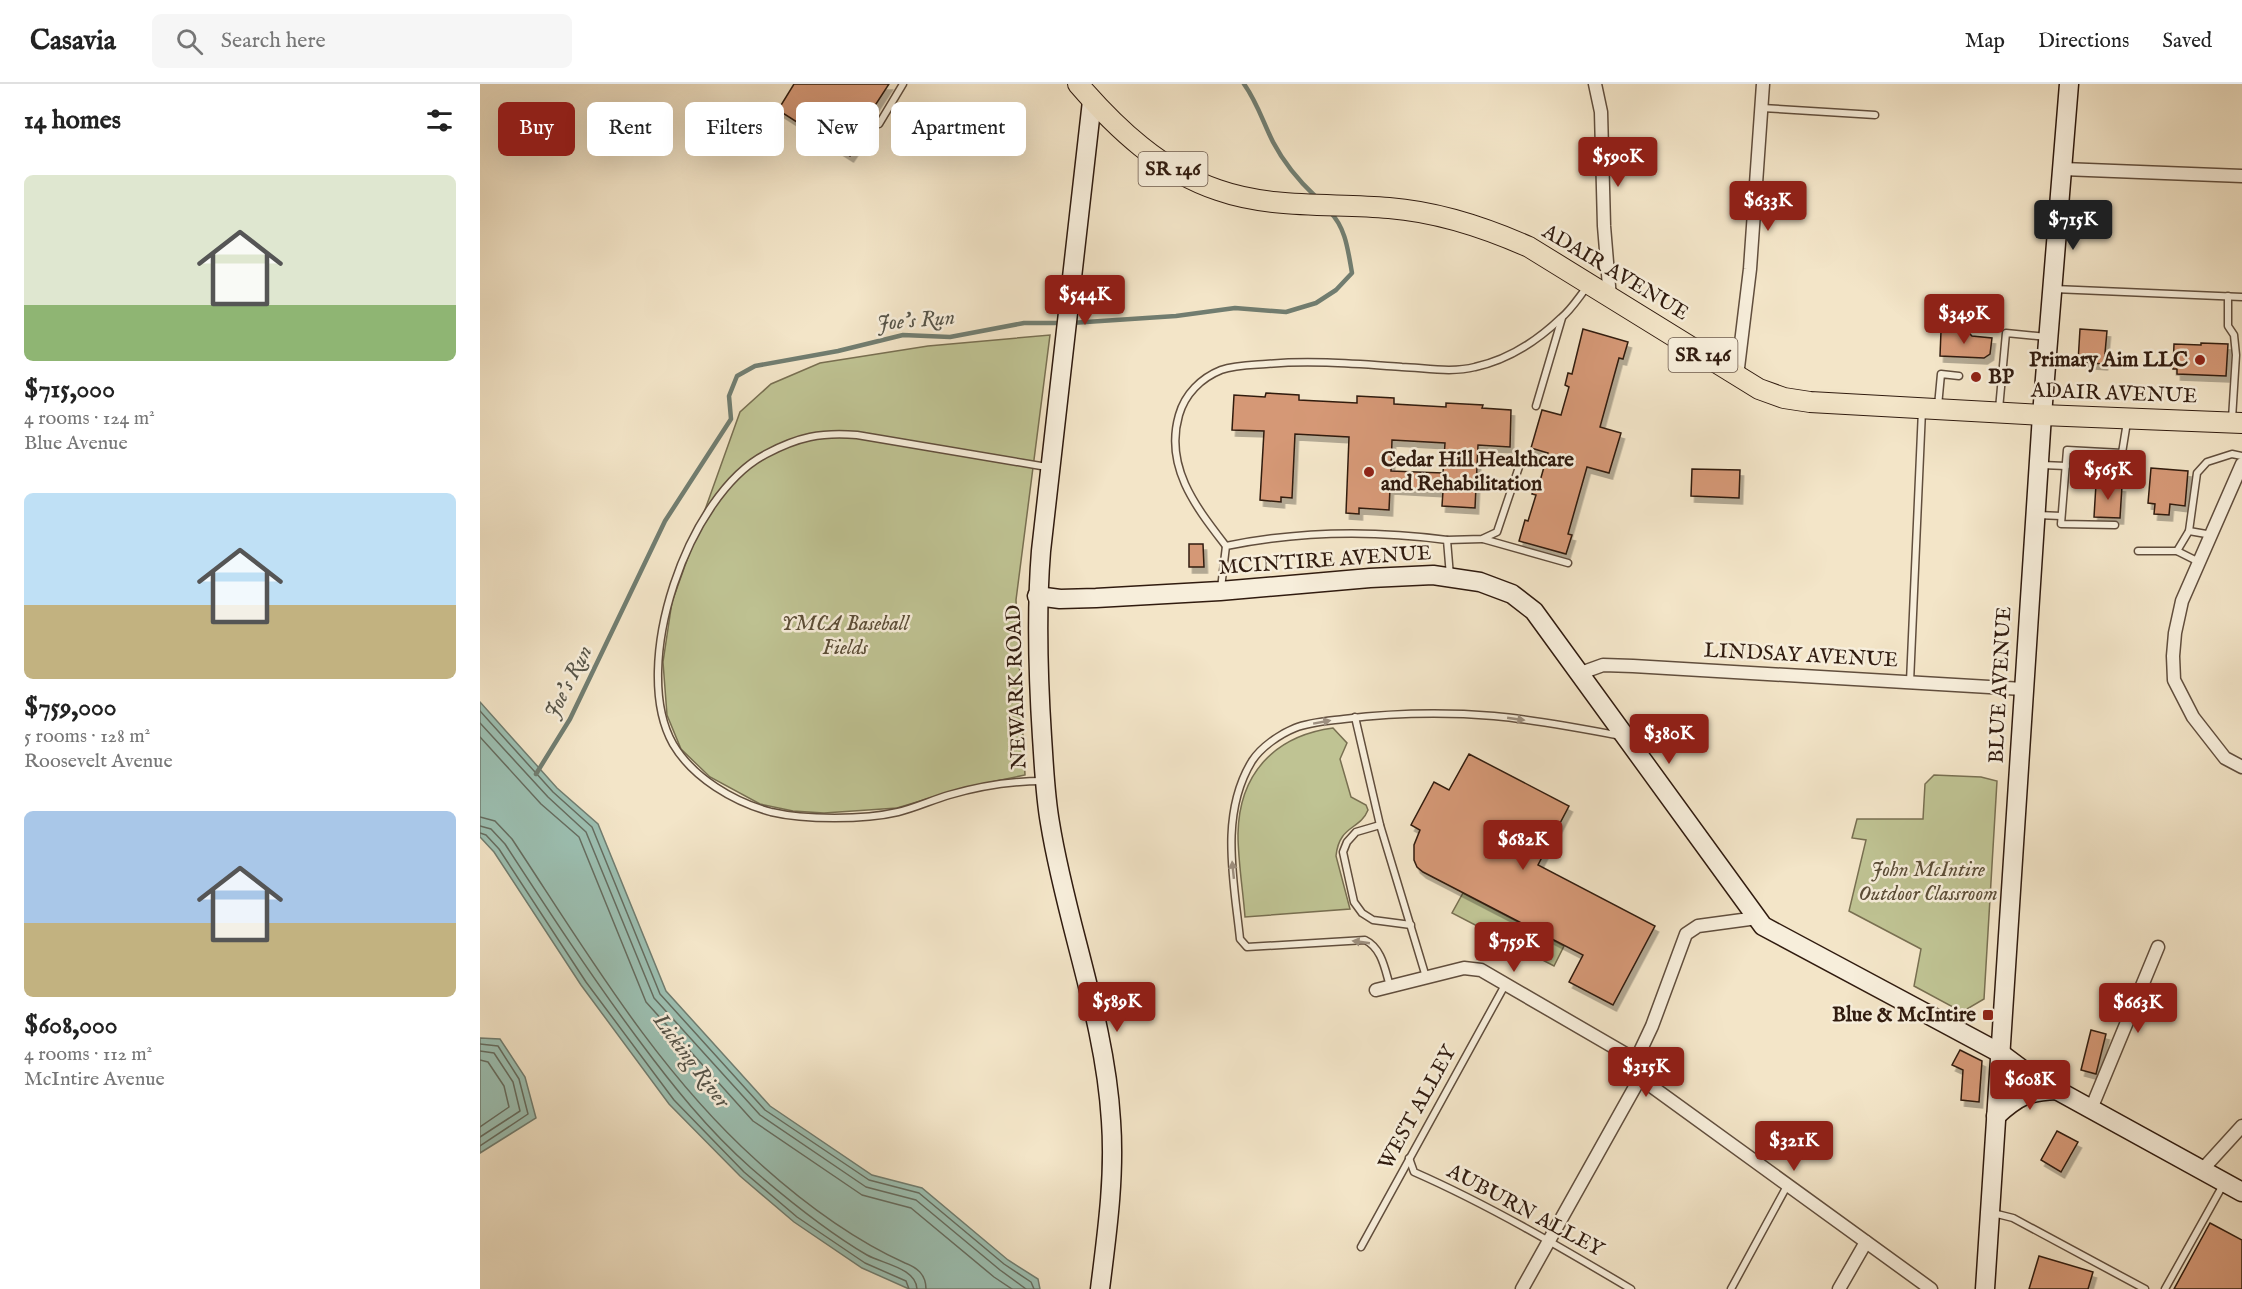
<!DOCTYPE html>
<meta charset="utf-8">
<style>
body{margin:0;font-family:"IM FELL English",serif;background:#f6f6f6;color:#222;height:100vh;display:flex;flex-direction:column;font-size:22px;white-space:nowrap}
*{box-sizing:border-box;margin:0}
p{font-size:20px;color:#767676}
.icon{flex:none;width:33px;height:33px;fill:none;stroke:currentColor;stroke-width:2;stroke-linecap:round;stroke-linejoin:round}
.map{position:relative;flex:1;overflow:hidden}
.panel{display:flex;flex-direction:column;background:#fff;width:480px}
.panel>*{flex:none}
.top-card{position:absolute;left:18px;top:18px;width:570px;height:54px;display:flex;gap:12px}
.price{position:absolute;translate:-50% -51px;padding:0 14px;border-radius:6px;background:#8f2418;color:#fff;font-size:20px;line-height:39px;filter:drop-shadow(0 2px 3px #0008)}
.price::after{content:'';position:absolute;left:50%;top:36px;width:18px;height:14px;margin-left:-9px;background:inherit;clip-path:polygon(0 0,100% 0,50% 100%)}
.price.current{background:#222;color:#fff}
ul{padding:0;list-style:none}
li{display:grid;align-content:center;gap:12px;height:318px;padding:0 24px}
li span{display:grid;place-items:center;height:186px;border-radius:9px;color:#555}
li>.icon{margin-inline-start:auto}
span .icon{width:108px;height:108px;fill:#fffc;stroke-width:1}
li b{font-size:26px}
h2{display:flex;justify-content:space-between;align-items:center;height:72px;padding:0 24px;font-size:26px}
.tag{padding:0 21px;border-radius:9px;background:#fff;box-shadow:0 6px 24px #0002;font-size:21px;line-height:54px}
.tag.current{background:#8f2418;color:#fff}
header{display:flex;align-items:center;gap:36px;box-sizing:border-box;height:84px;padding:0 30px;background:#fff;border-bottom:2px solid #e0e0e0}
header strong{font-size:28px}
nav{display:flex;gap:33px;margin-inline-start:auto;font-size:21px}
.search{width:420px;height:54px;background:#f6f6f6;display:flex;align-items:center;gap:15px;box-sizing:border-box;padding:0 21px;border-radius:9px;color:#767676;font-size:22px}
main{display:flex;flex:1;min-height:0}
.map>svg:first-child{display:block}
.green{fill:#bfc393;stroke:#786f51;stroke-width:1.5}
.water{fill:#9cbfb1;stroke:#717d70;stroke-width:1.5}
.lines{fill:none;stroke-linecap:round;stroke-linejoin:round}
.shore{stroke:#666d60;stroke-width:1.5}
.stream{stroke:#717d70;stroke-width:4.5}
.building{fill:#d59876;stroke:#301b0f;stroke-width:1.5;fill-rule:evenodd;filter:url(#shadow)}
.lane-casing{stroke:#614e3d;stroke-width:9}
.street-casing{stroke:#614e3d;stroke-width:15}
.secondary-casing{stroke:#301b0f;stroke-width:21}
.primary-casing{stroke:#301b0f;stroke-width:22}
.lane{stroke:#f7eedb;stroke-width:6}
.street{stroke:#f7eedb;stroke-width:12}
.secondary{stroke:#f7eedb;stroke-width:18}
.primary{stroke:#f3e5c8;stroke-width:20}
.oneway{fill:#9d8f7f}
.poi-dot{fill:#8f2418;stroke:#f7eedb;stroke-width:2}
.labels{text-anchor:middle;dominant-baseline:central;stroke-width:5;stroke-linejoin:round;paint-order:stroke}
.shield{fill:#f7eedb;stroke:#6c5a4c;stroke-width:1.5}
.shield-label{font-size:20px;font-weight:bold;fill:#301b0f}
.street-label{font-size:21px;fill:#301b0f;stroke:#f7eedb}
.poi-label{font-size:21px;font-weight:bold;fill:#301b0f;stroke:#f7eedb;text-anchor:end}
.park-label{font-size:21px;font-style:italic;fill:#5b4d37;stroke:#f7eedb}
.water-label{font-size:22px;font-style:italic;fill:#565448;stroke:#f7eedb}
</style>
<header>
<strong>Casavia</strong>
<div class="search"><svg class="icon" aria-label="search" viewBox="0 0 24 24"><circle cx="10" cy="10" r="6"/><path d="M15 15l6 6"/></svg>Search here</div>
<nav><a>Map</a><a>Directions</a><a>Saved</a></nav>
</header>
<main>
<section class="panel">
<h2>14 homes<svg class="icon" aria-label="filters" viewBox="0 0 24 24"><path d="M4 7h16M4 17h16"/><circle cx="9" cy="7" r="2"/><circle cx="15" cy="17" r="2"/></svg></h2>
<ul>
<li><span style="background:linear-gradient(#dfe7d0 70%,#8fb573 0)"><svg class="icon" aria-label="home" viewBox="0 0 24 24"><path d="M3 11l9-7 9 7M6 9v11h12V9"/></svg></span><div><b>$715,000</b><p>4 rooms · 124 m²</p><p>Blue Avenue</p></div></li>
<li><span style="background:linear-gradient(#bfe0f5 60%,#c2b280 0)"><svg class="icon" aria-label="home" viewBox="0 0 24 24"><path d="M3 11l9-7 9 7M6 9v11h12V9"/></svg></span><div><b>$759,000</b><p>5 rooms · 128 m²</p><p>Roosevelt Avenue</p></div></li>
<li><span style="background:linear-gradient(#a9c7e8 60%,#c2b280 0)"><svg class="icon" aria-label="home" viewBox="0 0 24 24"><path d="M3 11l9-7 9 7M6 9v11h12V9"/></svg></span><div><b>$608,000</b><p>4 rooms · 112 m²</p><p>McIntire Avenue</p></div></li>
</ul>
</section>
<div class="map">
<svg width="1762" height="1205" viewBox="0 0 1762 1205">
<defs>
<filter id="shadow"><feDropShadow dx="3.5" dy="6" stdDeviation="0" flood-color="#0004"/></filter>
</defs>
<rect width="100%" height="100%" fill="#f3e5c8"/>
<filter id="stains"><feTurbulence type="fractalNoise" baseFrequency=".00333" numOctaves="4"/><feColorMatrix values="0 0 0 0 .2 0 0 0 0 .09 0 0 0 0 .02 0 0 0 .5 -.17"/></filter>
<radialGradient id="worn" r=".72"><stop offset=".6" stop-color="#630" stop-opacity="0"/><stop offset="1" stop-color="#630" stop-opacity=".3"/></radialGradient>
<!-- green -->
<g class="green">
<path d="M570,251L536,516L545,691L487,703L417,724L344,729L313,727L280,720L230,693L201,665L187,631L183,578L192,518L260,328L291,300L340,279L448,262Z"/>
<path d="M853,644L867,659L860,675L871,713L886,721L888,726C880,746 859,741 856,772L870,825L765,833C763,806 758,778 758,750C759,690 794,652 853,644Z"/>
<path d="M1454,691L1501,693L1517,697L1504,915L1482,928L1434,902L1441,865L1369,827L1386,756L1372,754L1377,735H1443L1445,700Z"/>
<path d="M983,809L1084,862L1074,882L972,829Z"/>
</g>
<!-- water -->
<g class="water">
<path d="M0,618L77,704L118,740L186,907L290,1022L392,1091L442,1104L528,1176L558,1195L560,1205H429L382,1184L314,1138L260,1092L189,1020L101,901L14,768L0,753Z"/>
<path d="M0,954L20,955L45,993L56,1034L0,1069Z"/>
</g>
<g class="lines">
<!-- shore -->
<g class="shore">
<path d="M0,627L73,708L112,743L180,910L285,1026L389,1096L439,1109L524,1180L551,1198L554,1205"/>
<path d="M0,639L68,713L106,748L174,914L280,1031L386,1103L436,1116L520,1186L546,1205"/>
<path d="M0,653L61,720L99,753L166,918L273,1037L382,1111L431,1124L514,1193L532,1205"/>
<path d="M0,733L15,737L32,755C106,867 176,986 276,1076C321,1117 370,1154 425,1179C438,1184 446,1191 446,1205"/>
<path d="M0,742L11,745L25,760C68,826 111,892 158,955C192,1001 228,1046 271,1084C308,1116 346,1147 387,1171C403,1180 436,1184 437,1205"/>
<path d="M0,749L6,751L19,765L106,898L194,1016L264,1088L317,1133L385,1179L426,1197L429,1205"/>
<path d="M0,960L18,962L39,995L48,1030L0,1062"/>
<path d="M0,967L14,969L33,998L40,1027L0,1053"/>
<path d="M0,976L8,978L24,1002L29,1023L0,1043"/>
</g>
<!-- stream -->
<g class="stream">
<path d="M764,0C777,18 783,38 793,58C804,79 819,97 836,113"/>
<path d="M591,239L696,232L755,224L806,228L836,219L856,206L872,189C868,167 866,144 850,128"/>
<path d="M56,690L90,635L185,437L251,335L249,312L257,292L275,282L358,267L423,251L470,253L544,239H583"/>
</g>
</g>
<!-- building -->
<g class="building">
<path d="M314,0H409L381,43L387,47L370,72L298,26Z"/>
<path d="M1103,245L1148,258L1143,275L1139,274L1120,343L1141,349L1129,389L1107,383L1088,450L1092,451L1086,470L1039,457L1045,436L1048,437L1056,411L1052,410L1056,396L1060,397L1068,369L1051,364L1062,326L1081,331L1089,303L1085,301L1088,289L1092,290Z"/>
<path d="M1600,245L1627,247L1624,280L1598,278Z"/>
<path d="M1461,247L1488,248L1492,252L1512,254L1510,270L1504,274L1460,272Z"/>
<path d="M1721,259L1748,260L1746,292L1697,290V285H1693L1694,260L1721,261Z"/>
<path d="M786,309L819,311V316L877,319V312L914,314V320L966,323V319L1003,321L1002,324L1031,326L1030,363L998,361L995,424L962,422L963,407L910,404L909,426L879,424V430L866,429L869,353L815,350L812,414L801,413V418L780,416L784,347L752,346L754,311L785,313ZM912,356L965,359L963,389L911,387Z"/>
<path d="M1671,384L1708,387L1705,422L1690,420L1689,431L1674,430L1675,420L1668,419Z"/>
<path d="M1212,385L1260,386L1259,414L1211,412Z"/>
<path d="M1616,400L1642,402L1640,434L1614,433Z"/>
<path d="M709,460H723L724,483H709Z"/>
<path d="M989,670L1089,722L1058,781L1175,842L1133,921L1089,898L1103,871L943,788L937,783L934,776V761L940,746L931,741L954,698L969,706Z"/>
<path d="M1611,946L1626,950L1616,990L1601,986Z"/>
<path d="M1480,966L1502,977L1499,1018L1481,1016L1483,986L1472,981Z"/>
<path d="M1577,1047L1598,1058L1581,1088L1561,1076Z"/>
<path d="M1730,1139L1762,1156V1205H1694Z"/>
<path d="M1559,1172L1613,1188L1608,1205H1549Z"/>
</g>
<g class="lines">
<defs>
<g id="lane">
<path d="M1282,24L1395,31"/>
<path d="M399,40L423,0"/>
<path d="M1574,205L1762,213"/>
<path d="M1748,212V242L1754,251L1756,271L1752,335"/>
<path d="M1056,322L1082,234"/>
<path d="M1458,322L1461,290L1479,292"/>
<path d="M1519,325L1526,249L1567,253"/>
<path d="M1562,381L1586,382"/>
<path d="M1558,431L1581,432"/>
<path d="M1635,441L1581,440L1587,366L1642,369L1647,338"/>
<path d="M1709,447L1732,451"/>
<path d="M1003,455L1088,479"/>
<path d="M967,456L1002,455L1017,448L1042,374"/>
<path d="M746,462C716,423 684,383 699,331C705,310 721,294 741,286C755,281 772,281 786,280C832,276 877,280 922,283C946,284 972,289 995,283C1027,276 1057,257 1081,234C1091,226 1099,213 1107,203"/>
<path d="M1658,467H1697L1719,478"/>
<path d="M1697,467L1709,447L1717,389L1727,378L1752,370L1762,372"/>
<path d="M741,504L746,462C819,447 893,446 967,456L970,492"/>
<path d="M1430,598L1442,326"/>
<path d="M875,633L900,741L946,893"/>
<path d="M563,697C531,697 500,702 469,711C452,716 435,724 418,728C384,736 325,736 291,728C254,718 213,694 193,660C149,582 208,410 286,370C318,353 341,348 377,351L567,383"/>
<path d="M900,741L876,748L867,758L863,768L874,818L882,829L893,836L931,841"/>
<path d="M910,902C905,886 902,864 885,856L767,863L760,855C754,797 739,731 772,677C781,663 800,650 815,644C830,638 848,637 864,635C913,629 965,628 1014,632C1057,636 1099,644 1141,652"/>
<path d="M929,1074L934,1088C1009,1121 1080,1163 1151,1205"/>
<path d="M1513,1129L1533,1134L1665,1205"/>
<path d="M881,1163L1025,901"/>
<path d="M1251,1205L1307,1102"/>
<path d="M1685,1205L1743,1101"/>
</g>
<g id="street">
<path d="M1115,0L1121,28L1124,142L1130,214"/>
<path d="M1583,85L1762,92"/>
<path d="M1257,292L1270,185L1283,0"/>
<path d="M1762,380L1702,517L1695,549L1693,572L1694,596L1713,633L1745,674L1762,683"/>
<path d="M1098,590L1123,581L1153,582L1543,605"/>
<path d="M896,906L984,884L1001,886L1156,976"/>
<path d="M1160,994L1451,1205"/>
<path d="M1611,1025L1678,863"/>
<path d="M1722,1086L1762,1042"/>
<path d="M1042,1205L1160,994L1156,976L1172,942L1206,850L1218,842L1277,834"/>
<path d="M1359,1205L1386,1158"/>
</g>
<g id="secondary">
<path d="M612,17L561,467C556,529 558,591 562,653C564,682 565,711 570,739C586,839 625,935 631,1037C635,1093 627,1149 620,1205"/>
<path d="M557,512L580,515L616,514L740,507L890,494L953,491L1000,498L1032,510L1054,527L1283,842L1520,969L1551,992L1762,1108"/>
<path d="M1516,1032C1538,1012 1548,1007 1577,1006"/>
<path d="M1505,1205L1562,331L1589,0"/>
</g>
<path id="primary" d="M598,0C636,44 681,87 738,106C792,125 852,119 909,124C959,128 1004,143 1049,163L1279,305L1304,314L1330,318L1562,331L1762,339"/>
</defs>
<!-- lane casing -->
<use href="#lane" class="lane-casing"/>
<!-- street casing -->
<use href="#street" class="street-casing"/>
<!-- secondary casing -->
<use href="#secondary" class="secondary-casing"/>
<!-- primary casing -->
<use href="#primary" class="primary-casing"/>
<!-- lane -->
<use href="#lane" class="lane"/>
<!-- street -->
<use href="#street" class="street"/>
<!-- secondary -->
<use href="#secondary" class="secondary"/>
<!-- primary -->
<use href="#primary" class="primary"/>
</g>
<!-- one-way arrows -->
<defs><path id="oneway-solid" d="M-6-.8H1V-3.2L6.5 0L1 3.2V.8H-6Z" transform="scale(1.5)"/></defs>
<g class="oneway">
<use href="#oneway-solid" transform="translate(1036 635) rotate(8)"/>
<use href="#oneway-solid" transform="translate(842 638) rotate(-10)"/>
<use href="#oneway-solid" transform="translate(753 786) rotate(-96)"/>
<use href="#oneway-solid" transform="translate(881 858) rotate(-172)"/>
</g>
<!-- markers -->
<g class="poi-dot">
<circle cx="1720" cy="276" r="6"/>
<circle cx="1496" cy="293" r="6"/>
<circle cx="889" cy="388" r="6"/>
<rect x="1502" y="925" width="12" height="12" rx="3"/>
</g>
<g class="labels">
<!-- shield labels -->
<g class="shield">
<rect x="658.5" y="68" width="69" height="34" rx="4.5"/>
<rect x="1188.5" y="254" width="69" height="34" rx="4.5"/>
</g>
<g class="shield-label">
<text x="693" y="85">SR 146</text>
<text x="1223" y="271">SR 146</text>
</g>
<!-- street labels -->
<g class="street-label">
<text transform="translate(1135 189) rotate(31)">ADAIR AVENUE</text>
<text transform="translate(1634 310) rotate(2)">ADAIR AVENUE</text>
<text transform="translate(845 477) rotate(-4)">MCINTIRE AVENUE</text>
<text transform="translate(1321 572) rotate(3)">LINDSAY AVENUE</text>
<text transform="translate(1521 601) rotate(-87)">BLUE AVENUE</text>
<text transform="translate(537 603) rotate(-92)">NEWARK ROAD</text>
<text transform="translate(938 1024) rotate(-61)">WEST ALLEY</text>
<text transform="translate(1045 1127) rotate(28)">AUBURN ALLEY</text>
</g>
<!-- poi labels -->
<g class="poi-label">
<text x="1708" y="276">Primary Aim LLC</text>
<text x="1508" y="293" text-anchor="start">BP</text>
<text x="901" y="376" text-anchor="start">Cedar Hill Healthcare<tspan x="901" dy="24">and Rehabilitation</tspan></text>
<text x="1496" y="931">Blue &amp; McIntire</text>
</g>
<!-- park labels -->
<g class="park-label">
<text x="365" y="540">YMCA Baseball<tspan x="365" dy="24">Fields</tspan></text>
<text x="1448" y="786">John McIntire<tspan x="1448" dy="24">Outdoor Classroom</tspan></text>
</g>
<!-- water labels -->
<g class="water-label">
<text transform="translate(436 237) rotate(-5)">Joe's Run</text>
<text transform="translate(89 598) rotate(-63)">Joe's Run</text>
<text transform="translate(211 977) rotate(53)">Licking River</text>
</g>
</g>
<rect width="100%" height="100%" filter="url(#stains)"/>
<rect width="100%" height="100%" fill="url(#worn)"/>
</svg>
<b class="price" style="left:1138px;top:104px">$590K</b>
<b class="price" style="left:1288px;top:148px">$633K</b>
<b class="price current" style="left:1593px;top:167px">$715K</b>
<b class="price" style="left:605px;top:242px">$544K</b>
<b class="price" style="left:1484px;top:261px">$349K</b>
<b class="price" style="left:1628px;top:417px">$565K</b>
<b class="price" style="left:1189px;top:681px">$380K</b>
<b class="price" style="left:1043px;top:787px">$682K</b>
<b class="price" style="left:1034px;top:889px">$759K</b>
<b class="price" style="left:637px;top:949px">$589K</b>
<b class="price" style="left:1658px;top:950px">$663K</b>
<b class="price" style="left:1166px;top:1014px">$315K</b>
<b class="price" style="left:1550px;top:1027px">$608K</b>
<b class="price" style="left:1314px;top:1088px">$321K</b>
<div class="top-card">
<a class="tag current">Buy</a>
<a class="tag">Rent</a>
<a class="tag">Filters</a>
<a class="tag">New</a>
<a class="tag">Apartment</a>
</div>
</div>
</main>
